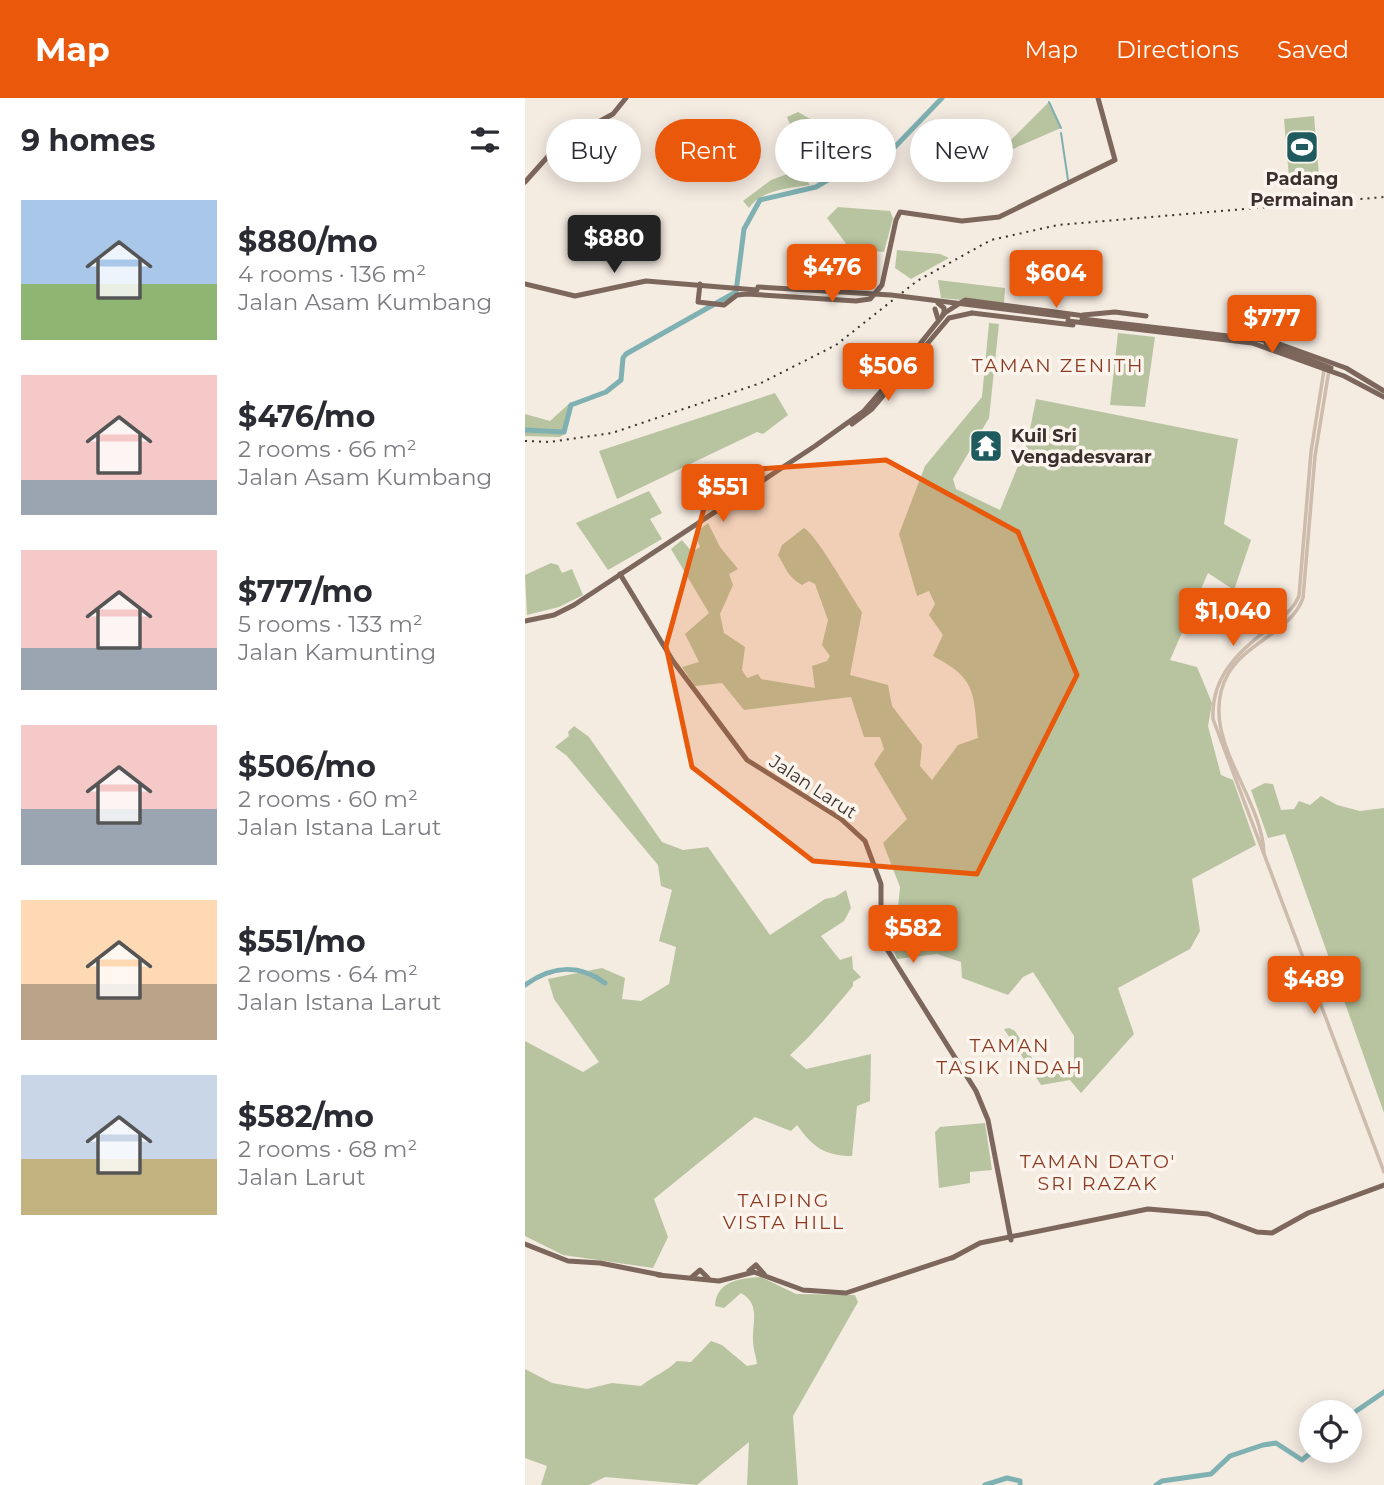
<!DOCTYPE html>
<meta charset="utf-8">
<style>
body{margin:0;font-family:Montserrat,sans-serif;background:#f7f7f7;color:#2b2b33;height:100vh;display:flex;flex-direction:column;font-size:26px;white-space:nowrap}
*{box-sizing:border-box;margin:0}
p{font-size:23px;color:#7c7c81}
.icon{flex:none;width:38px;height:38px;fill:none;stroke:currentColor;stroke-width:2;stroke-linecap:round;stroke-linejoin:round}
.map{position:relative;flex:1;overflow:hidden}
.side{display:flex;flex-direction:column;background:#fff;width:525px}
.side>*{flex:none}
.top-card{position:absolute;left:21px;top:21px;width:665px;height:63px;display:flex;gap:14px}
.fabs{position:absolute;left:774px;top:1302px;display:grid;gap:14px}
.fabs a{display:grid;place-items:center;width:63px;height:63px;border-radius:50%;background:#fff;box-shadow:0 4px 18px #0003;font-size:35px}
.price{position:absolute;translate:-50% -60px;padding:0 16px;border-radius:7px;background:#ea580c;color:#fff;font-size:23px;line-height:46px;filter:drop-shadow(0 2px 4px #0008)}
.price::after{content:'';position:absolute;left:50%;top:42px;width:21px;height:16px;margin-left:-10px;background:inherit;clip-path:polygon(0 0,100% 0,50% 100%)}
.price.selected{background:#222;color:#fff}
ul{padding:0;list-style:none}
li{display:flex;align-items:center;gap:21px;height:175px;padding:0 21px}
li span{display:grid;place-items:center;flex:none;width:196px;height:140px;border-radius:0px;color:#555}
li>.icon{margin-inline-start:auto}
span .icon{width:84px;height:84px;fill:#fffc;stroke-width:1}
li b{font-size:30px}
h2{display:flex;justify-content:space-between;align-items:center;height:84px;padding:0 21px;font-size:30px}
.chip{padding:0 24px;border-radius:32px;background:#fff;box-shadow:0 4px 18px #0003;font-size:24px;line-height:63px}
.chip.selected{background:#ea580c;color:#fff}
header{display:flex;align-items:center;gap:42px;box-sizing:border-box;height:98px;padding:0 35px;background:#ea580c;color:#fff}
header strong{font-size:33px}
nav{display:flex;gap:38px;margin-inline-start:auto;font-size:24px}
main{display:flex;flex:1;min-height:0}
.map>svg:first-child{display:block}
.green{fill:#b8c4a0}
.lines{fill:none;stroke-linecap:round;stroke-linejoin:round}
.stream{stroke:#7fb0b2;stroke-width:2}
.river{stroke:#7fb0b2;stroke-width:5}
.minor{stroke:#cdbbac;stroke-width:3.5}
.major{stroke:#7d675c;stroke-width:5}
.rail{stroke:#3b302b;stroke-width:2;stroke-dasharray:2 5;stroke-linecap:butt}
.major-bridge{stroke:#7d675c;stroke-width:5}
.marked{fill:#e8590c;fill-opacity:0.2;stroke:#e8590c;stroke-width:5;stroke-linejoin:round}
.labels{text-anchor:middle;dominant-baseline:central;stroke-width:7;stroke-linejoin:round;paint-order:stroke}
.poi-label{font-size:18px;font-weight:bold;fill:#3b302b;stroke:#fbf5ee}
.street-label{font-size:18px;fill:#3b302b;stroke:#fbf5ee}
.neighbourhood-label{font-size:19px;letter-spacing:2px;fill:#8c3b22;stroke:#fbf5ee}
</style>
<header>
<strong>Map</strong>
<nav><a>Map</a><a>Directions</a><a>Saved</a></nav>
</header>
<main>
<section class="side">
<h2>9 homes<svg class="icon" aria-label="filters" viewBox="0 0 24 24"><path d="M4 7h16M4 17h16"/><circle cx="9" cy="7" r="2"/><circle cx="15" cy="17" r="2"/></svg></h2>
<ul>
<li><span style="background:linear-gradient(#a9c7e8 60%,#8fb573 0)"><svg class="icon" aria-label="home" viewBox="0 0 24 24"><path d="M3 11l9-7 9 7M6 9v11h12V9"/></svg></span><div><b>$880/mo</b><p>4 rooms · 136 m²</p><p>Jalan Asam Kumbang</p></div></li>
<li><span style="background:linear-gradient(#f6c9c9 75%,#9aa5b1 0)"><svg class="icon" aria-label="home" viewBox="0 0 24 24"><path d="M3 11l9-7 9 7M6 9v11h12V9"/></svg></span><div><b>$476/mo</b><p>2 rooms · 66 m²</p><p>Jalan Asam Kumbang</p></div></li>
<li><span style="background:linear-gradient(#f6c9c9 70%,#9aa5b1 0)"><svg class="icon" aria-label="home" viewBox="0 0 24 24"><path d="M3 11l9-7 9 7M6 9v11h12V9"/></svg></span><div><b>$777/mo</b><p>5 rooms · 133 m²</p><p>Jalan Kamunting</p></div></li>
<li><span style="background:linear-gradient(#f6c9c9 60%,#9aa5b1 0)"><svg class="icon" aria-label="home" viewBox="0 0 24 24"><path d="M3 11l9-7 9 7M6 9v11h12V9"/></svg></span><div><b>$506/mo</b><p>2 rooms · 60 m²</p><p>Jalan Istana Larut</p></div></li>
<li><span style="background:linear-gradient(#ffd9b3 60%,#b9a48a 0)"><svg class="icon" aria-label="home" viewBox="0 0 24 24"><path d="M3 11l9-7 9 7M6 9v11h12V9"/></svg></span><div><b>$551/mo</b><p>2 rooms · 64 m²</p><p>Jalan Istana Larut</p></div></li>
<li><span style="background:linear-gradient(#c9d6e8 60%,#c2b280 0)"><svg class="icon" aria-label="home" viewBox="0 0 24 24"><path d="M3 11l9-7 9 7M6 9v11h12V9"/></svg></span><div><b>$582/mo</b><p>2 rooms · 68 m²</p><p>Jalan Larut</p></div></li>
</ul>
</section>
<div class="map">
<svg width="859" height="1387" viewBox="0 0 859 1387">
<rect width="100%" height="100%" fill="#f4ebe1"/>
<!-- green -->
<g class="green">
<path d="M524,4L536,30L476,56L478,50Z"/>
<path d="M273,14L299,29L294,49L276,58L260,33L266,29L262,19Z"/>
<path d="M789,18L794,77L764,79L759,21Z"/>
<path d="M274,72L285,87C264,90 236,92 224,110L218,103L246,82Z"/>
<path d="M313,109L365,113L368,120L359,154L325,151L302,120Z"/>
<path d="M372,152L415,156L424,160L386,181L370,170Z"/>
<path d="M413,182L480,190L479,206L416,200Z"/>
<path d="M464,225L474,226L464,320L428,381L431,391L475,412L502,346L511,301L713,341L699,426L726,442L709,492L683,475L645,562L672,569L687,605L683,628L696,677L708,682L731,747L667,781L675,833L665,851L593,890L609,936L556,995L545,982L516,987L479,931L484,930L490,933L517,976L549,965V938L508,874L498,879L483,897L437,880L436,864L412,856L372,861L361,832L371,829L375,789L358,745L382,721L349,666L359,651L355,639H339L326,599L219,612L197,585L170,588L157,569L174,564L160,536L184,515L146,451L157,442L167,454L175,449L170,435L183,425L195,449L213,471L204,476L208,487L195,516L199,535L220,549L217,572L222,580L233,576L236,581L290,590L287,568L302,563L305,558L297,547L303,522L290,486L284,483L277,487C262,478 261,470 253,457L257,447L279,430C292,437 325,497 337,514L325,577L363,587L367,608L397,647L395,668L407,682L433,647L453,640C448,594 452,581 408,558L418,537L404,517L410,506L404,493L392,498L374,436L400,368L457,299Z"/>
<path d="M593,235L630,239L620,309L585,307Z"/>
<path d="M250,295L263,317L238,336L232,334L92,401L74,353Z"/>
<path d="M46,304L39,336L35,339L0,338V316L25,323Z"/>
<path d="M124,393L137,415L125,421L137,441L83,472L51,425Z"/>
<path d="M26,465L33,467L37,475L47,471L58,497L34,509L2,517L0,477Z"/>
<path d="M49,628L64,639L137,744L158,752L183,749L245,837L300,801L310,799L321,792L326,810L319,823L296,838L315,862L327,858L328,871L336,879L328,884V888C305,915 290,934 265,957L281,971L346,956L345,1003L332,1008L327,1058C299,1058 287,1048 272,1027L266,1033L230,1019L129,1101L143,1139L128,1170L38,1157L0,1138V943L58,974L74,964L29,901L23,881L77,870L100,880L97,901L116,903L144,886L151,849L134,843L147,792L136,788L133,767L42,658L30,649L44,638L43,634Z"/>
<path d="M740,685L748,686L756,712L769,711L774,703L785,707L796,698L812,707L835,713L859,710V1015L760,736L743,740L726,692Z"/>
<path d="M460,1025L467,1072L445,1074V1085L414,1090L410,1034L415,1029Z"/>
<path d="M236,1179L271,1196L330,1197L333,1204L268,1318L273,1387H222L224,1344L172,1387L80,1379L64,1387H16L22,1368L0,1360V1271L27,1285L62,1291L87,1285L116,1288C128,1278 141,1274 152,1263L166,1264L186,1243L197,1247L222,1268L232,1266C231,1258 228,1250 228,1243C227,1223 236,1207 216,1195L199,1210L190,1208C191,1183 215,1180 236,1179Z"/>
</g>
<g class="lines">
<!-- stream -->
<g class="stream">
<path d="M524,4L536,30"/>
<path d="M536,35L543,82"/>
</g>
<!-- river -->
<g class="river">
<path d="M0,332L39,334L46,307L81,294L96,282L98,260L101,256L211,194L219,131L235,102L291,89L316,74L365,54L417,0"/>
<path d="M0,887C27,868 53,865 80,885"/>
<path d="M824,1318L859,1294"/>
<path d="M460,1387L482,1380L495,1383V1387"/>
<path d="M631,1387L637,1383L686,1376L705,1358L738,1347L751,1345L777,1362L788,1353"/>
</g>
<!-- minor -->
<g class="minor">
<path d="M799,272L786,354L774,498C769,511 758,518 748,527C716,552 686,576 688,621L859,1074"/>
<path d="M739,755C736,694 670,636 703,576C721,544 766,534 778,500L790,358L804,272"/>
</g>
<!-- major -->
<g class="major">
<path d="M0,84L35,45L88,16L101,0"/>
<path d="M0,186L50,198L121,183L232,192"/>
<path d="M175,186L173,204L199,207L212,197L222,196L331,203L345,201L357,187L371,122L375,114L437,123L474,119L590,62L573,0"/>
<path d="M410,211L413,221"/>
<path d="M447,215L548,227"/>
<path d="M418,216L440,202L560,218"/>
<path d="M558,217L590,214L621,218"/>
<path d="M557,221L746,243L821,270L859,293"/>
<path d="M543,223L727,245L819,278L859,299"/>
<path d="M741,245L806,270"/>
<path d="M327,326L347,311L424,220L447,215"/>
<path d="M95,476L148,563L222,662L316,721L340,743L356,786V838L360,848L451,993L463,1022L486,1142"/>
<path d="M0,523L29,517L49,507L290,348L339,313L366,282"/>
<path d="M0,1146L43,1163L75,1165L136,1177"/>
<path d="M427,1160L455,1145L623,1111L683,1116L732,1134L747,1135L783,1115L859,1087"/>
<path d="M224,1173L231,1167L239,1176"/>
<path d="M133,1177L194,1183L229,1174L278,1192L321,1195L429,1159"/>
<path d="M167,1179L175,1172L183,1180"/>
</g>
<!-- rail -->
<path class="rail" d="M0,343L25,344L87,335L236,285L311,247L392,183L466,142L533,127L859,99"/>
<!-- major-bridge -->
<g class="major-bridge">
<path d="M233,189L366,197L543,219"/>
<path d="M366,282L419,216V210L413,205"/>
</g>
</g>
<!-- marked area -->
<path class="marked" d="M361,362L493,434L552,577L452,776L288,763L167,669L141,548L189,374Z"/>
<!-- icons -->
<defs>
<symbol id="stadium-square" viewBox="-11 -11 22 22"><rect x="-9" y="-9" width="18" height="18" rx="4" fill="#1f5a5e" stroke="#fbf5ee"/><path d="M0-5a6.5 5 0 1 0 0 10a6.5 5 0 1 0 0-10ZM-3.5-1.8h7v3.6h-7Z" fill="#fff"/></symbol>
<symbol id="temple-square" viewBox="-11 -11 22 22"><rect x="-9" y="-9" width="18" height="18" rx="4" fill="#1f5a5e" stroke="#fbf5ee"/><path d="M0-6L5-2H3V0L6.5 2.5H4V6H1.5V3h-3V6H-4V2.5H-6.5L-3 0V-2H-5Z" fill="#fff"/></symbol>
</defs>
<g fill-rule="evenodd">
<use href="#stadium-square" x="758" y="30" width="38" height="38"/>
<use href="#temple-square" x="442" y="329" width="38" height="38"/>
</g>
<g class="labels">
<!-- poi labels -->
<g class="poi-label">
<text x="777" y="81">Padang<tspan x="777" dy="21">Permainan</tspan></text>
<text x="486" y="338" text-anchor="start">Kuil Sri<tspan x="486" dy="21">Vengadesvarar</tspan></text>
</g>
<!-- street labels -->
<g class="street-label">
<text transform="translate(288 689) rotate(33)">Jalan Larut</text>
</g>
<!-- neighbourhood labels -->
<g class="neighbourhood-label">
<text x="533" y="267">TAMAN ZENITH</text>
<text x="485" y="947">TAMAN<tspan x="485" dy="22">TASIK INDAH</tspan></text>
<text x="573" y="1063">TAMAN DATO'<tspan x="573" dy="22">SRI RAZAK</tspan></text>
<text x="259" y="1102">TAIPING<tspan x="259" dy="22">VISTA HILL</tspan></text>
</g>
</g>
</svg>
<div class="fabs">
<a><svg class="icon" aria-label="locate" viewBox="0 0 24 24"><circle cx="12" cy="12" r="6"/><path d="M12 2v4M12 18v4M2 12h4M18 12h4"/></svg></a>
</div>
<b class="price selected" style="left:89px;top:177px">$880</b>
<b class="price" style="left:307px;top:206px">$476</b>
<b class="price" style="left:531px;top:212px">$604</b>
<b class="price" style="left:747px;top:257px">$777</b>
<b class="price" style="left:363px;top:305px">$506</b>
<b class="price" style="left:198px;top:426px">$551</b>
<b class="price" style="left:708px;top:550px">$1,040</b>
<b class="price" style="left:388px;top:867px">$582</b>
<b class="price" style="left:789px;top:918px">$489</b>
<div class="top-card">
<a class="chip">Buy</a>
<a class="chip selected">Rent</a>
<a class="chip">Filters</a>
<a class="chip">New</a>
</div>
</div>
</main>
